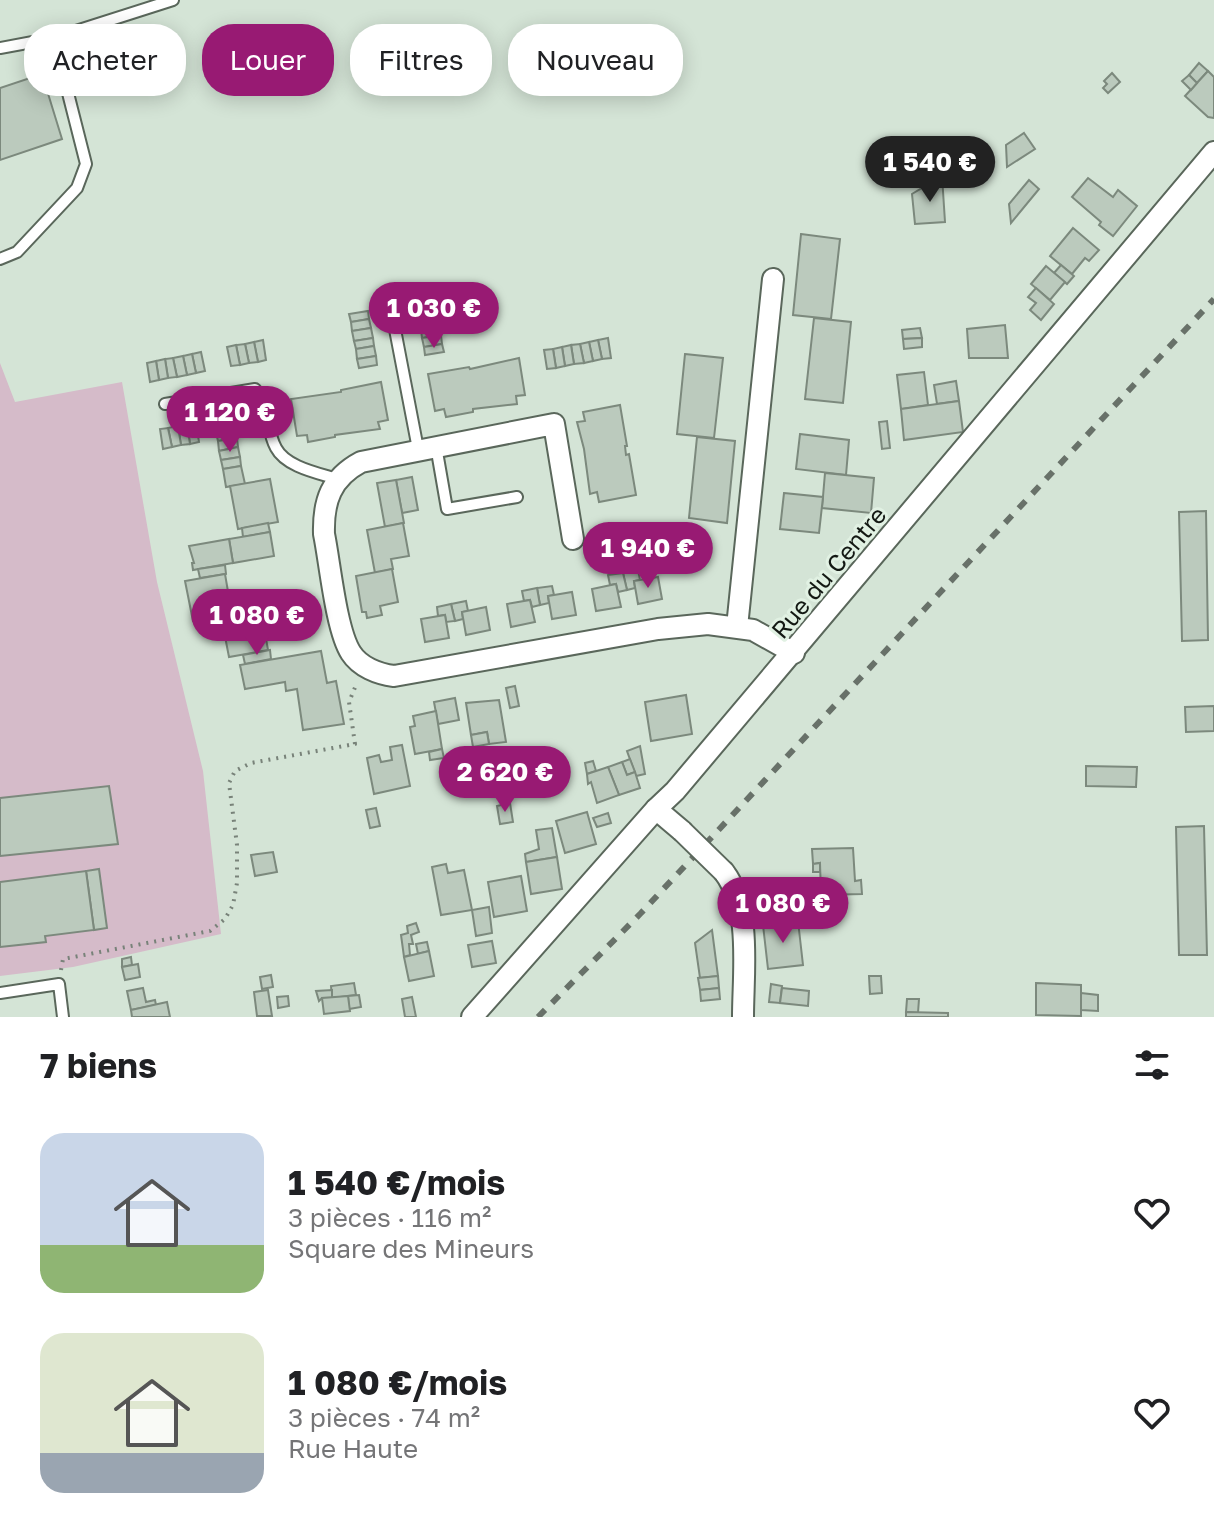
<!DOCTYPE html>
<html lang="fr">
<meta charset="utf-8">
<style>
body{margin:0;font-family:"Golos Text",sans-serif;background:#f2f2f2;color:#202124;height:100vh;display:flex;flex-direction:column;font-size:30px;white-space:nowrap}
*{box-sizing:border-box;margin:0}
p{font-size:26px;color:#757577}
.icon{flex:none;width:44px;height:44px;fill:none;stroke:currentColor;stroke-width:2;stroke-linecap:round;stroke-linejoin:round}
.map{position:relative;height:1017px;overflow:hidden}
.side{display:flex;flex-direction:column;background:#fff;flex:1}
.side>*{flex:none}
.top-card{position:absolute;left:24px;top:24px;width:800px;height:72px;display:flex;gap:16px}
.price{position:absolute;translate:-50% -68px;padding:0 18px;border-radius:28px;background:#981a73;color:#fff;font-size:26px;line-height:52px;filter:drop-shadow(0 2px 4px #0008)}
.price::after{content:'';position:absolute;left:50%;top:48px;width:24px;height:18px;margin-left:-12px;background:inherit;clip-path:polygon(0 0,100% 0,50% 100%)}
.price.active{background:#222;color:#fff}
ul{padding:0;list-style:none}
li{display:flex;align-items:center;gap:24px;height:200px;padding:0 40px}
li span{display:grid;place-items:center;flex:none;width:224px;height:160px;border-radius:24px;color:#555}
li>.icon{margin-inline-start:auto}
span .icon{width:96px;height:96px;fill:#fffc;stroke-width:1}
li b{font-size:34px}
h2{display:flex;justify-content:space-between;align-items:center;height:96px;padding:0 40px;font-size:34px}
.tag{padding:0 28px;border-radius:32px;background:#fff;box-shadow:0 4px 20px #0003;font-size:28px;line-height:72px}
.tag.active{background:#981a73;color:#fff}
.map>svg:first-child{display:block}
.green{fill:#d5bbc9}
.building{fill:#bbcabd;stroke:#7c897d;stroke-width:2}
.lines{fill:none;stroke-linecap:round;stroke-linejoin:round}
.service-casing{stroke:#5a675b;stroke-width:14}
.minor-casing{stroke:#5a675b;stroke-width:24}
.path{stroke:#788279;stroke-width:4;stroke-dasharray:2 6;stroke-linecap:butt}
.service{stroke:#fff;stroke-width:10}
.minor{stroke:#fff;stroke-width:20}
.rail{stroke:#687169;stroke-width:6;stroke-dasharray:10 10;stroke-linecap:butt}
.minor-bridge-casing{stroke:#5a675b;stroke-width:24;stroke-linecap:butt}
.minor-bridge{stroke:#fff;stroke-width:20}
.labels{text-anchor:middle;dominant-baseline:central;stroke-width:6;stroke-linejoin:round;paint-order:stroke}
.street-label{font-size:24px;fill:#131813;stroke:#e1f1e3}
</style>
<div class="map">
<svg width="1214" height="1017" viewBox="0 0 1214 1017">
<rect width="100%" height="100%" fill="#d4e4d6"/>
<!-- green -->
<path class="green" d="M0,363L15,402L122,382L157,582L203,771L221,934L73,967L0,976Z"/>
<!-- building -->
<g class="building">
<path d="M1199,63L1208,71L1197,83L1189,75Z"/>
<path d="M1208,71L1214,77V118L1208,117L1185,96Z"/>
<path d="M1112,73L1120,82L1108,93L1103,88L1107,84L1104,81Z"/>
<path d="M42,74L62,139L0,160V88Z"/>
<path d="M1189,75L1197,83L1191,90L1182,81Z"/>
<path d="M1024,133L1035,149L1007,167L1006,145Z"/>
<path d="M942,176L945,222L915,224L912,194Z"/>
<path d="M1088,178L1113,197L1118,190L1137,206L1113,236L1099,225L1101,222L1072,197Z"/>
<path d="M1029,180L1039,189L1011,223L1009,204Z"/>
<path d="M1073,228L1099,250L1089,261L1085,258L1072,274L1050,256Z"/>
<path d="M801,234L840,239L831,319L793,315Z"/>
<path d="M1061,265L1074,276L1067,284L1054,273Z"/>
<path d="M1046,266L1065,282L1050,300L1031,284Z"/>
<path d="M1036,288L1054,304L1041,320L1030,310L1036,303L1028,297Z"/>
<path d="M434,298L436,308L417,311L416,302Z"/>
<path d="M436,308L437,317L419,320L417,311Z"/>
<path d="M368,311L369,319L351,322L349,314Z"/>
<path d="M437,317L439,326L421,329L419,320Z"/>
<path d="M814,318L851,322L843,403L805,399Z"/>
<path d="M369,319L371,328L352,331L351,322Z"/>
<path d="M1005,325L1008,358H969L967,329Z"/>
<path d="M439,326L441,335L422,338L421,329Z"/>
<path d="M371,328L373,338L354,341L352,331Z"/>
<path d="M920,328L922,338L903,339L902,330Z"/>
<path d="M441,335L442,344L424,347L422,338Z"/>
<path d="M373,338L374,346L356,349L354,341Z"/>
<path d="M608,338L611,358L602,359L598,340Z"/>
<path d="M922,338V347L904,349L903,339Z"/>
<path d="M263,340L266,360L258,362L254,342Z"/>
<path d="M598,340L602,359L593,361L589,342Z"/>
<path d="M254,342L258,362L249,363L245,344Z"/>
<path d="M589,342L593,361L584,363L580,344Z"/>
<path d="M245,344L249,363L240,365L236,345Z"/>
<path d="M442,344L444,352L425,355L424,347Z"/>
<path d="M580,344L584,363L574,364L571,345Z"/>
<path d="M236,345L240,365L231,366L227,347Z"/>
<path d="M571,345L574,364L565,366L562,347Z"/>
<path d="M374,346L376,356L357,359L356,349Z"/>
<path d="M562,347L565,366L556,368L553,349Z"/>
<path d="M553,349L556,368L547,369L544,350Z"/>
<path d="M201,352L205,371L196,373L192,354Z"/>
<path d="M192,354L196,373L187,375L183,356Z"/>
<path d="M685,354L723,358L714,438L677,434Z"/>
<path d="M183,356L187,375L177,377L173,358Z"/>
<path d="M376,356L377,365L359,368L357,359Z"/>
<path d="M173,358L177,377L168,378L165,359Z"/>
<path d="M519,358L525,395L516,396L517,404L473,409V412L446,417L444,409L435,411L428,374L469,367L470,369Z"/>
<path d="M165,359L168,378L159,380L156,361Z"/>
<path d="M156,361L159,380L150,382L147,363Z"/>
<path d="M924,372L928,405L901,409L897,375Z"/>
<path d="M956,381L959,401L937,404L934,385Z"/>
<path d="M381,382L388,420L378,422L380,429L335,435V437L308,442L307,435L297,436L291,399L341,392V390Z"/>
<path d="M959,401L963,432L904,440L901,409Z"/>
<path d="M258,405L262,424L253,426L249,407Z"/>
<path d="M620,405L627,446H625L626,455L629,454L636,495L599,502L597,492L590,494L584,449L577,422L585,421L583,412Z"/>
<path d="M249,407L253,426L244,427L240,408Z"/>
<path d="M240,408L244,427L235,429L231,410Z"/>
<path d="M887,421L890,448L882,449L879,422Z"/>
<path d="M196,423L199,442L190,444L187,424Z"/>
<path d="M187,424L190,444L181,445L178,426Z"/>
<path d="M178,426L181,445L172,447L168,428Z"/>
<path d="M168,428L172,447L163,449L160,429Z"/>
<path d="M235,429L237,438L218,441L216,432Z"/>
<path d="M800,434L849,440L846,475L796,469Z"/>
<path d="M697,437L735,441L727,523L689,518Z"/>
<path d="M237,438L238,447L219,451L218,441Z"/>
<path d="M238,447L240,457L221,460L219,451Z"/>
<path d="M240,457L241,466L223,469L221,460Z"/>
<path d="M241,466L245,484L226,487L223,469Z"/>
<path d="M825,473L874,478L871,513L822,508Z"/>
<path d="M412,477L418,510L402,513L396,480Z"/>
<path d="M270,479L278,522L238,529L230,486Z"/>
<path d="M396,480L404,523L385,527L377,483Z"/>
<path d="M784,493L823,497L819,533L780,529Z"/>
<path d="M1206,511L1208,640L1182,641L1179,512Z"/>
<path d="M268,523L270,532L243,537L242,528Z"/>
<path d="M403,523L409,556L391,559L393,569L375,573L367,530Z"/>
<path d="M270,532L274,556L233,563L229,539Z"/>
<path d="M229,539L233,563L193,570L192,563H194L189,546Z"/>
<path d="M225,565L226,574L200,578L198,569Z"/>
<path d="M392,569L398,602L380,606L382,615L367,618L366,612H362L356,576Z"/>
<path d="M638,570L640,580L634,581L635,588L627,590L623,573Z"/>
<path d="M623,573L627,590L618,592L616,584L610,585L608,575Z"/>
<path d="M225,574L232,615L193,621L185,581Z"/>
<path d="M658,577L662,599L638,604L634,581Z"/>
<path d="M616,584L621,607L596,611L592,589Z"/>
<path d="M552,586L554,595L548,596L549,603L540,605L537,588Z"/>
<path d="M537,588L540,605L532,607L530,600L524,601L522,591Z"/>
<path d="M572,592L576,615L552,619L548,596Z"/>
<path d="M530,600L535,622L511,627L507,604Z"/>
<path d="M466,601L468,611L462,612L463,619L455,621L451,604Z"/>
<path d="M451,604L455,621L446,622L445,615L438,616L437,607Z"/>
<path d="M486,607L490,630L466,635L462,612Z"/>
<path d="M261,610L268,650L229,657L221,616Z"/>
<path d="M445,615L449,638L425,642L421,619Z"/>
<path d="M270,650L271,659L245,664L243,655Z"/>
<path d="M321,651L327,683L336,681L344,724L303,730L297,689L286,691L285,682L245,689L240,665Z"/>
<path d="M515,686L519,706L510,708L506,688Z"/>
<path d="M686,695L692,734L651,741L645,702Z"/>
<path d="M455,698L459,720L438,724L434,702Z"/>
<path d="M499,700L506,742L489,744L487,732L471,735L466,703Z"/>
<path d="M1214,706V731L1186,732L1185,707Z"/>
<path d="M436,711L442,749L415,754L410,727L415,726L413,716Z"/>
<path d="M487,732L489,744L473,747L471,735Z"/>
<path d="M402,745L410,786L374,794L367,758L379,755L381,762L392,760L390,747Z"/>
<path d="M640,746L645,774L636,776L627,751Z"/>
<path d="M442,749L444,758L430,760L429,752Z"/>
<path d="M630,759L635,772L627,775L622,762Z"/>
<path d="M593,761L596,771L587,774L585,763Z"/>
<path d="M622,762L627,775L635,772L640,788L619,795L608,767Z"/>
<path d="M1086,766L1137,767L1136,787L1086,786Z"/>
<path d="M608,767L619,795L597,803L591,782L588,784L587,774Z"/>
<path d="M109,786L118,844L0,856V798Z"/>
<path d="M510,803L513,822L500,824L497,806Z"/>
<path d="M376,808L380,826L370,828L366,810Z"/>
<path d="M587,812L596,844L565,853L556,821Z"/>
<path d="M608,813L611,823L597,827L593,818Z"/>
<path d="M1204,826L1207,955H1179L1176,827Z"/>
<path d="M552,828L557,857L526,862L525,854L539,849L536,830Z"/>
<path d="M853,848L855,881L861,880L862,894L821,895L820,863L813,864L812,849Z"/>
<path d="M273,852L277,872L255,876L251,855Z"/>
<path d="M557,857L562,889L531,894L526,862Z"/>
<path d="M820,863V872H813V864Z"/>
<path d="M446,864L448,873L464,870L472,910L441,915L432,867Z"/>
<path d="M99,869L107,928L94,930L86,871Z"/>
<path d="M86,871L94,930L45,936L46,942L0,947V882Z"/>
<path d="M521,876L527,911L494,917L488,882Z"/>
<path d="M489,907L492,933L476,936L472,910Z"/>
<path d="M798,921L803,965L768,969L763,925Z"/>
<path d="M416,923L419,932L411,935L413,944H409L410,955L404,957L401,935L408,933L407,926Z"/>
<path d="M712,930L718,976L700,978L695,943Z"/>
<path d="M492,941L496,963L472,967L468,945Z"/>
<path d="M427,942L429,951L418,954L416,944Z"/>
<path d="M429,951L434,976L409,981L404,957Z"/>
<path d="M131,957L132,965L122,967V959Z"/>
<path d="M138,964L140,977L125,980L122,967Z"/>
<path d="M271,975L273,987L262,989L260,977Z"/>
<path d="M718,976L719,988L700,990L698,978Z"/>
<path d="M869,976H881L882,993L870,994Z"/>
<path d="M354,983L356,995L332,998L331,986Z"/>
<path d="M1036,983L1081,985V1016L1036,1015Z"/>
<path d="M771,984L782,986L780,1003L769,1002Z"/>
<path d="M143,988L146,1002L155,1000L156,1005L131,1010L127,991Z"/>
<path d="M719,988L720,999L701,1001L700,990Z"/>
<path d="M782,988L809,991L808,1006L780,1003Z"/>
<path d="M268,990L272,1016H257L254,992Z"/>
<path d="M332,990V998H322L319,1001L316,991Z"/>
<path d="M1081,993L1098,995V1011L1081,1010Z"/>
<path d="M359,995L361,1007L349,1009L348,996Z"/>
<path d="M288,996L289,1006L278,1008L277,997Z"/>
<path d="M348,996L350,1011L324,1014L322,998Z"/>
<path d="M412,997L416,1017H405L402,999Z"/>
<path d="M907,999H919L918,1013L906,1012Z"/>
<path d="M167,1002L170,1017H132L131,1010Z"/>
<path d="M906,1012L948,1013V1017H906Z"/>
</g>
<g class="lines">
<defs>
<g id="service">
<path d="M0,48L54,38L173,0"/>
<path d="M0,259L17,252L77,188L86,164L54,38"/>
<path d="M393,319L418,449"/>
<path d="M165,404L255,389C272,407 265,429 276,448C286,467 318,473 337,479"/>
<path d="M436,446L447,509L517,497"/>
<path d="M0,993L59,984L63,1017"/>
</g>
<g id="minor">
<path d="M573,539L554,424L361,462C331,478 323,501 324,534C330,563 336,630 351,653C360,667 378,674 394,676L658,629L708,624L753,630L794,653"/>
<path d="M737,627L773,279"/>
<path d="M656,809L682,831"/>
<path d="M724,872C752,909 743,972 743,1017"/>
<path d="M472,1017L656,809L675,791L1214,152"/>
</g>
</defs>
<!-- service casing -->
<use href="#service" class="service-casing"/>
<!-- minor casing -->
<use href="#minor" class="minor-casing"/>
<!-- path -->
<path class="path" d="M61,970L63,959L210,931L225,919L233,905L237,883V845L229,783L235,771L251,763L355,744L349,702L356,685"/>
<!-- service -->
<use href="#service" class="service"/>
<!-- minor -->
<use href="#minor" class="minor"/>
<!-- rail -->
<path class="rail" d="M538,1017L641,913L1214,299"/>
<defs>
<path id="minor-bridge" d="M682,831L724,872"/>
</defs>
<!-- minor-bridge casing -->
<use href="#minor-bridge" class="minor-bridge-casing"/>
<!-- minor-bridge -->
<use href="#minor-bridge" class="minor-bridge"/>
</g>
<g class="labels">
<!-- street labels -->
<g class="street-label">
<text transform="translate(828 572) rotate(-50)">Rue du Centre</text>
</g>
</g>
</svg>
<b class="price active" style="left:930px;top:204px">1 540 €</b>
<b class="price" style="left:434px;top:350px">1 030 €</b>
<b class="price" style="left:230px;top:454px">1 120 €</b>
<b class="price" style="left:648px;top:590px">1 940 €</b>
<b class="price" style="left:257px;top:657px">1 080 €</b>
<b class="price" style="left:505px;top:814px">2 620 €</b>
<b class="price" style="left:783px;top:945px">1 080 €</b>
<div class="top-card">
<a class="tag">Acheter</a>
<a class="tag active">Louer</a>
<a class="tag">Filtres</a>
<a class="tag">Nouveau</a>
</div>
</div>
<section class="side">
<h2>7 biens<svg class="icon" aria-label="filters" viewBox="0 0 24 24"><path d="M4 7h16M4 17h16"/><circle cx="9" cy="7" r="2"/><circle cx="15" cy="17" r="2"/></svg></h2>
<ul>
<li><span style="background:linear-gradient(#c9d6e8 70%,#8fb573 0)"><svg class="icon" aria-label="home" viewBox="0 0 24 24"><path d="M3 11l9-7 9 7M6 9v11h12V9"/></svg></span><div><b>1 540 €/mois</b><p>3 pièces · 116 m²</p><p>Square des Mineurs</p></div><svg class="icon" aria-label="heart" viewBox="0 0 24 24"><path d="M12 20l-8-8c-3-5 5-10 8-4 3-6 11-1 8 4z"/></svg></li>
<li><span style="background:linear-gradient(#dfe7d0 75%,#9aa5b1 0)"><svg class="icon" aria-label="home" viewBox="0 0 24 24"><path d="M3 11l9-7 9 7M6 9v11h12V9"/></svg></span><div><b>1 080 €/mois</b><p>3 pièces · 74 m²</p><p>Rue Haute</p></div><svg class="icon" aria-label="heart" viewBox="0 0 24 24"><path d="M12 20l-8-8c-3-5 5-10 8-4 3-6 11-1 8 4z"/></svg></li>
</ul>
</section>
